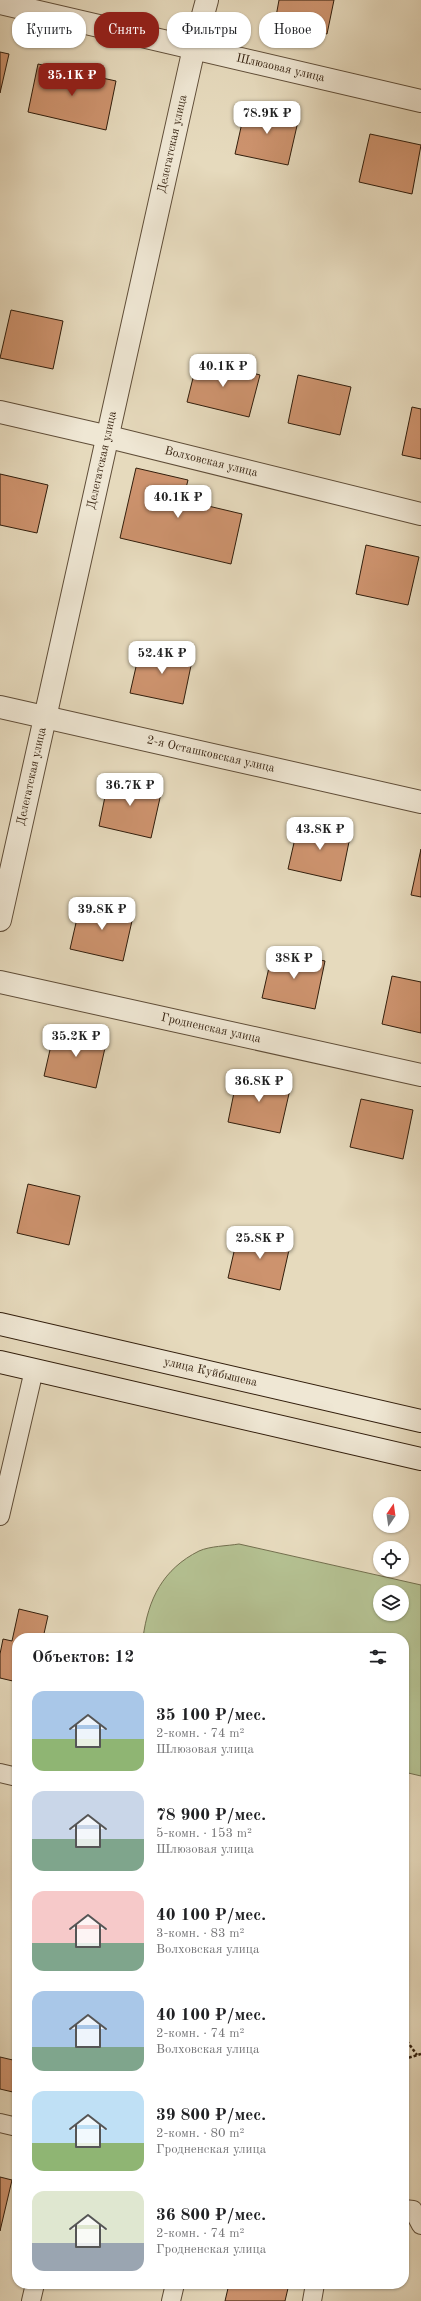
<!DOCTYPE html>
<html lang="ru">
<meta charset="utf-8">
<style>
body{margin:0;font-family:"Old Standard TT",serif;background:#f2f2f2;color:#202124;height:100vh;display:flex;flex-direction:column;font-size:15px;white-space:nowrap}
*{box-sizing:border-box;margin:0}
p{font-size:13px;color:#757577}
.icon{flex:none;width:22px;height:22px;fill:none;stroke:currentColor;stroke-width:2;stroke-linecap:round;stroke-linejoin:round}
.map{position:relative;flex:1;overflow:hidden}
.side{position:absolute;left:12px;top:1633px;width:397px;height:656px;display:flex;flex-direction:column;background:#fff;border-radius:16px;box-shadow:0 1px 3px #0004}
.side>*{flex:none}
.guide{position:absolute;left:12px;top:12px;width:397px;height:36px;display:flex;gap:8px}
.needle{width:26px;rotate:13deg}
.buttons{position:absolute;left:373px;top:1497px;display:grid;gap:8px}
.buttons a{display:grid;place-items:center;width:36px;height:36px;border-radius:50%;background:#fff;box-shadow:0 1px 3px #0004;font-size:20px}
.price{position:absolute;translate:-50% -34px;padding:0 9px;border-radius:8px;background:#fff;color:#222;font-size:13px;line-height:26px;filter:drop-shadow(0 1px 2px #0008)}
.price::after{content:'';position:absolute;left:50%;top:24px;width:12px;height:9px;margin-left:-6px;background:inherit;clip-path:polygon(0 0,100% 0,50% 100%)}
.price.active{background:#8f2418;color:#fff}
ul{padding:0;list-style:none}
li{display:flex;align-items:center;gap:12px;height:100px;padding:0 20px}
li span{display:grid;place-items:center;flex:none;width:112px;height:80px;border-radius:12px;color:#555}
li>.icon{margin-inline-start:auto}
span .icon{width:48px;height:48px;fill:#fffc;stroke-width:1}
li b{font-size:17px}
h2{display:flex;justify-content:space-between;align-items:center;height:48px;padding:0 20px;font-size:17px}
.chip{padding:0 14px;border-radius:16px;background:#fff;box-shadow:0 1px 3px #0004;font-size:14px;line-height:36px}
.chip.active{background:#8f2418;color:#fff}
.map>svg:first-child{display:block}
.green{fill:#b4c091;stroke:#736f4e;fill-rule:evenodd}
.building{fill:#cd936e;stroke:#321e0c}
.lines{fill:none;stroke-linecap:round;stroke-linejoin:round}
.lane-casing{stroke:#5f4d38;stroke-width:20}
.street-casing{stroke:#5f4d38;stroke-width:24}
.secondary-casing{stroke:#321e0c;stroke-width:24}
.path{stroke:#321e0c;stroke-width:2.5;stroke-dasharray:3 2;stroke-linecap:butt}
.lane{stroke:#efe7d4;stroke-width:18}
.street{stroke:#efe7d4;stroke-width:22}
.secondary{stroke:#efe7d4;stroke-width:22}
.labels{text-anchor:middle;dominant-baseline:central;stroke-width:3;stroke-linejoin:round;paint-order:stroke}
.street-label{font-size:12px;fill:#321e0c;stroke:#efe7d4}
</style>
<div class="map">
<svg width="421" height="2301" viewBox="0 0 421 2301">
<rect width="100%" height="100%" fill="#e6dabd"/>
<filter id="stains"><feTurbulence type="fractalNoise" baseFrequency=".005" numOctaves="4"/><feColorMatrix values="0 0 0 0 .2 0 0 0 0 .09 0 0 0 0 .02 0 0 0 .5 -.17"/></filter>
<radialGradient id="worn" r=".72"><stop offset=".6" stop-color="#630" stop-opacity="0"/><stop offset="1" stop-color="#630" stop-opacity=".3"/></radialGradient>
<!-- green -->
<path class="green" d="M239,1544L421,1585V1776L404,1772V1638H143C148,1599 163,1569 199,1551C210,1546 227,1546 239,1544ZM380,1592H402V1614H380Z"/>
<!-- building -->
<g class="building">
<path d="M279,0H334L327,34L275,22Z"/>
<path d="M0,52L9,54L0,93Z"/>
<path d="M38,64L116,81L106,130L28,112Z"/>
<path d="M246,105L299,117L288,165L235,154Z"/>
<path d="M370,134L421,145L412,194L359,182Z"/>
<path d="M11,310L63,321L53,369L0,358Z"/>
<path d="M198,358L260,375L249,417L187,402Z"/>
<path d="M298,375L351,387L340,435L288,423Z"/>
<path d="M412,407L421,409V459L402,455Z"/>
<path d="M136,468L188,480L183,500L242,514L231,564L120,538Z"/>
<path d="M0,474L48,485L37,533L0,525Z"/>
<path d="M366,545L419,557L408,605L356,594Z"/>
<path d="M141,645L193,656L183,704L130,693Z"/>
<path d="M109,777L162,789L151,838L99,826Z"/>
<path d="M299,821L351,832L341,881L288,869Z"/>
<path d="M421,849V897L411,895Z"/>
<path d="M81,901L134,912L123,961L70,949Z"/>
<path d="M273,950L325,961L315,1009L262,998Z"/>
<path d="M392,976L421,982V1033L382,1024Z"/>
<path d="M55,1028L107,1039L96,1088L44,1076Z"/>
<path d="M238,1073L291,1085L280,1133L228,1122Z"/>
<path d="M361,1099L413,1110L403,1159L350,1147Z"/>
<path d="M28,1184L80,1196L69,1245L17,1233Z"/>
<path d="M239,1230L291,1241L280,1290L228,1278Z"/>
<path d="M19,1609L48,1616L43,1638H17V1682L0,1678V1654L3,1639L12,1641Z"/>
<path d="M0,2057L17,2061V2093L0,2089Z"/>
<path d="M0,2177L12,2180L0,2231Z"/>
<path d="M229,2284H289L285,2301H225Z"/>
</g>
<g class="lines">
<defs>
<g id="lane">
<path d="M0,1516L34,1370"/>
<path d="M0,1773L17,1777"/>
<path d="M0,2123L17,2127"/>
<path d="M404,2209L413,2210L421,2225"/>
<path d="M31,2301L35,2284"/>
<path d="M171,2301L175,2284"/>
<path d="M312,2301L315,2284"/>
</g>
<g id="street">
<path id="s1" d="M0,3L421,101"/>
<path id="s2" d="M0,412L109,437L421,514"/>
<path id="s3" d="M0,707L421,802"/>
<path id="s4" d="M0,920L194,48L207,0"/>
<path id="s5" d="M0,982L421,1075"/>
</g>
<g id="secondary">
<path id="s6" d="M0,1324L421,1421"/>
<path d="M0,1362L421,1459"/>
</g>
</defs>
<!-- lane casing -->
<use href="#lane" class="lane-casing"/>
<!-- street casing -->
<use href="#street" class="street-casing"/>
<!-- secondary casing -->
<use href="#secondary" class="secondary-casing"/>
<!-- path -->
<g class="path">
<path d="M404,2037L417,2055"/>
<path d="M404,2059L421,2054"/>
</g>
<!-- lane -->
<use href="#lane" class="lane"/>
<!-- street -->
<use href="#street" class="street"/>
<!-- secondary -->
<use href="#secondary" class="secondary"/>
</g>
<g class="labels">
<!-- street labels -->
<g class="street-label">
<text stroke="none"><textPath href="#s1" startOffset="288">Шлюзовая улица</textPath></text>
<text stroke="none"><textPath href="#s4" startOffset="795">Делегатская улица</textPath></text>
<text stroke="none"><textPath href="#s4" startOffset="471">Делегатская улица</textPath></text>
<text stroke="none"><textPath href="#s2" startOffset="217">Волховская улица</textPath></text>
<text stroke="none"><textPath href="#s3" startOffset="216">2-я Осташковская улица</textPath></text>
<text stroke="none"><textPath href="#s4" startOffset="147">Делегатская улица</textPath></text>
<text stroke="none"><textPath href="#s5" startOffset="216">Гродненская улица</textPath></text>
<text stroke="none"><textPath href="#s6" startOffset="216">улица Куйбышева</textPath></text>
</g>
</g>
<rect width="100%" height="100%" filter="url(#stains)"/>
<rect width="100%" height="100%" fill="url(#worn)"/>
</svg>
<div class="buttons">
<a><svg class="needle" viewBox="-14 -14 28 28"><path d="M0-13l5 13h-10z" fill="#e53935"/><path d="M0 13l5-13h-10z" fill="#757577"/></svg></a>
<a><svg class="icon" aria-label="locate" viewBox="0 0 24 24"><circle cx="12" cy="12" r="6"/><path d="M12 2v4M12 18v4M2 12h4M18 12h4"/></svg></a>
<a><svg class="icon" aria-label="layers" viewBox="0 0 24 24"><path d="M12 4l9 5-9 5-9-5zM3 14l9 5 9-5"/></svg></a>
</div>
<b class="price active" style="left:72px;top:97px">35.1K ₽</b>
<b class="price" style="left:267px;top:135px">78.9K ₽</b>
<b class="price" style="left:223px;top:388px">40.1K ₽</b>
<b class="price" style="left:178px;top:519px">40.1K ₽</b>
<b class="price" style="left:162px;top:675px">52.4K ₽</b>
<b class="price" style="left:130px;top:807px">36.7K ₽</b>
<b class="price" style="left:320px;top:851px">43.8K ₽</b>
<b class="price" style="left:102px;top:931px">39.8K ₽</b>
<b class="price" style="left:294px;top:980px">38K ₽</b>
<b class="price" style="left:76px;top:1058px">35.2K ₽</b>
<b class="price" style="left:259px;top:1103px">36.8K ₽</b>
<b class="price" style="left:260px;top:1260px">25.8K ₽</b>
<div class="guide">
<a class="chip">Купить</a>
<a class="chip active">Снять</a>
<a class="chip">Фильтры</a>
<a class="chip">Новое</a>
</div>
<section class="side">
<h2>Объектов: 12<svg class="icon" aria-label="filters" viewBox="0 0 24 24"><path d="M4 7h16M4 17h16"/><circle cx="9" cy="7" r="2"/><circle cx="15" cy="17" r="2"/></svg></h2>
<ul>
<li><span style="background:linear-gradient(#a9c7e8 60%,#8fb573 0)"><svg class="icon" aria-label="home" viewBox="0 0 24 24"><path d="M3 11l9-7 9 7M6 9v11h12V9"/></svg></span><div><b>35 100 ₽/мес.</b><p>2-комн. · 74 m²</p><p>Шлюзовая улица</p></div></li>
<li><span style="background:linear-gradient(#c9d6e8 60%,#7fa58c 0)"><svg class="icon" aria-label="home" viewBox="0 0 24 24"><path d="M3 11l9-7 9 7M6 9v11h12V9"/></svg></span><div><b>78 900 ₽/мес.</b><p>5-комн. · 153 m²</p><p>Шлюзовая улица</p></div></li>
<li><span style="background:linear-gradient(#f6c9c9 65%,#7fa58c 0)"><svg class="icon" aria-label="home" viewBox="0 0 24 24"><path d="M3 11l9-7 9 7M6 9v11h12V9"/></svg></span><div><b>40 100 ₽/мес.</b><p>3-комн. · 83 m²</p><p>Волховская улица</p></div></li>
<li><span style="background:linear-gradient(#a9c7e8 70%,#7fa58c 0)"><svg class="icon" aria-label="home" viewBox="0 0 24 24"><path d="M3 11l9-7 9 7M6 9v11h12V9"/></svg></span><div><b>40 100 ₽/мес.</b><p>2-комн. · 74 m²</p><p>Волховская улица</p></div></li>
<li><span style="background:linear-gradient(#bfe0f5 65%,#8fb573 0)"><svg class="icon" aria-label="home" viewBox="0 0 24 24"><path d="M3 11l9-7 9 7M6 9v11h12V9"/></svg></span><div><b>39 800 ₽/мес.</b><p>2-комн. · 80 m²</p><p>Гродненская улица</p></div></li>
<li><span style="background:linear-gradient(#dfe7d0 65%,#9aa5b1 0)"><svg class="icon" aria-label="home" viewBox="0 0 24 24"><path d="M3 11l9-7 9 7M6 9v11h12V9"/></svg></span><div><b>36 800 ₽/мес.</b><p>2-комн. · 74 m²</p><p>Гродненская улица</p></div></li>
</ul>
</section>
</div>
